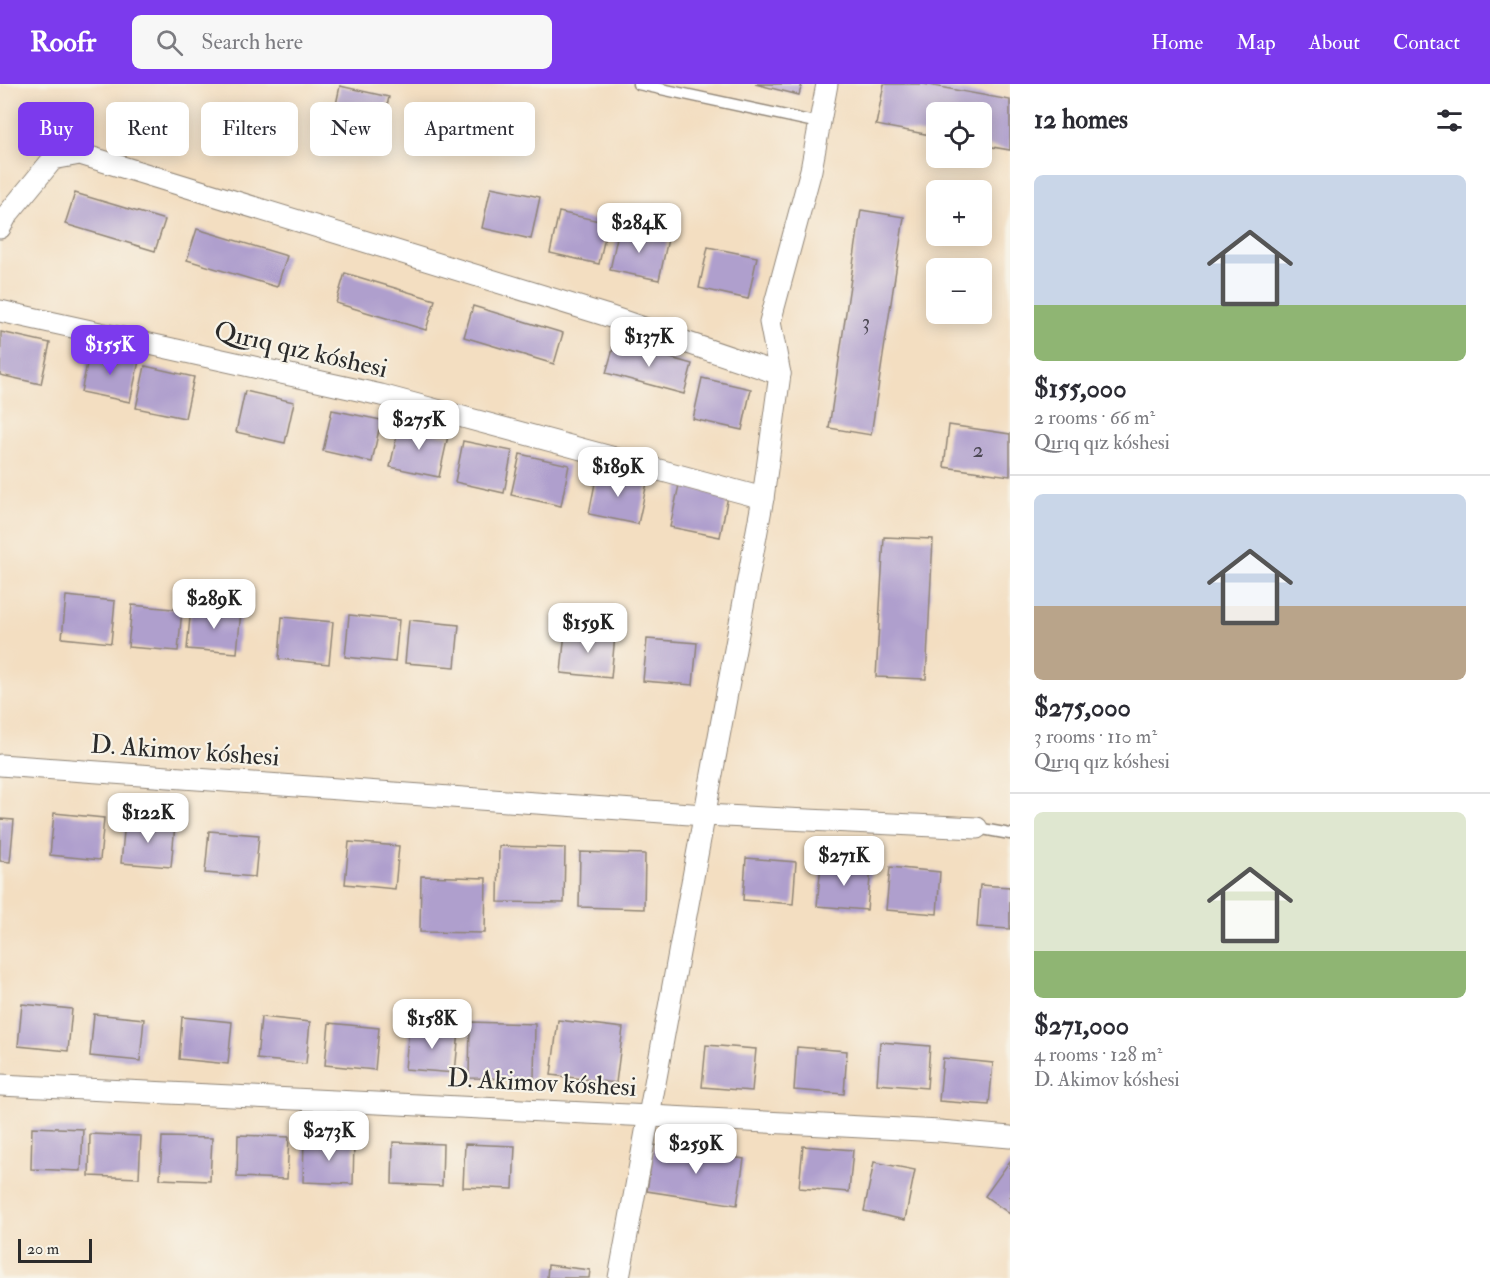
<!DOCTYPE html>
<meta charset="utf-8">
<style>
body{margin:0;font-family:"IM FELL Double Pica",serif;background:#f7f7f7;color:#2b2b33;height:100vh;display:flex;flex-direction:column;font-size:22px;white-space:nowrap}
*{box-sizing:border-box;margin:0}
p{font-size:20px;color:#7c7c81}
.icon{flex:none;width:33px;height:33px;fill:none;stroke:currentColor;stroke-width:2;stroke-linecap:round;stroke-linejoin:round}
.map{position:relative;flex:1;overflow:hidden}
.sheet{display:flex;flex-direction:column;background:#fff;width:480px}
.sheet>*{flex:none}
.hud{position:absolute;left:18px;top:18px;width:570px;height:54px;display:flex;gap:12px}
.tools{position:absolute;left:926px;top:18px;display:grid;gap:12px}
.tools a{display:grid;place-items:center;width:66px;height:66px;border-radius:9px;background:#fff;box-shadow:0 3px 15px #0003;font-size:30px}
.scale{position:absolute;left:18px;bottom:15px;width:74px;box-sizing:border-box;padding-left:6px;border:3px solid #2b2b2b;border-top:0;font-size:16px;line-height:21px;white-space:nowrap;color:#2b2b2b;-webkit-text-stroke:4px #f7f3e8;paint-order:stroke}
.price{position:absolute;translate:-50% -51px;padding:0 14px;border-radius:12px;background:#fff;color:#222;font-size:20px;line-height:39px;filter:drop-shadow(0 2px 3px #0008)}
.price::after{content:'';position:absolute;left:50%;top:36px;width:18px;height:14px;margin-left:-9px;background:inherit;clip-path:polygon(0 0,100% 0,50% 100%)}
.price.selected{background:#7c3aed;color:#fff}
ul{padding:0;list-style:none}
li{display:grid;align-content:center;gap:12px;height:318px;padding:0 24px}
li+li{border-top:2px solid #e1e1e2}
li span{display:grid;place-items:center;height:186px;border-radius:9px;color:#555}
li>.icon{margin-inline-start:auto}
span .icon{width:108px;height:108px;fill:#fffc;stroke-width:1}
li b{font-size:26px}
h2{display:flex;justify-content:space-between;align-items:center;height:72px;padding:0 24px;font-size:26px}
.pill{padding:0 21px;border-radius:9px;background:#fff;box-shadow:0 3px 15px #0003;font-size:21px;line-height:54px}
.pill.selected{background:#7c3aed;color:#fff}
header{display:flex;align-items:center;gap:36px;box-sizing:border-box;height:84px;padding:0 30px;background:#7c3aed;color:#fff}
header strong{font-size:28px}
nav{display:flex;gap:33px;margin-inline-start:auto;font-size:21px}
.search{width:420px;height:54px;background:#f7f7f7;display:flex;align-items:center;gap:15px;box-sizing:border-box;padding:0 21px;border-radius:9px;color:#7c7c81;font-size:22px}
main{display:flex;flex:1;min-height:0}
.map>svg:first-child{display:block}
.building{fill:#af9fcd}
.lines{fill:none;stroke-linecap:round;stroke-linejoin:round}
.service-casing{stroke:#8f8476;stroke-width:13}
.minor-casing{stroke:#8f8476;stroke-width:23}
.service{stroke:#fff;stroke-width:10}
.minor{stroke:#fff;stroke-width:21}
.labels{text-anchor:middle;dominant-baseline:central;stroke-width:4.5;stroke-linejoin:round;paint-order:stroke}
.number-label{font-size:22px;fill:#4c4854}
.street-label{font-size:26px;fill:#2b2b2b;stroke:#f7f3e8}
</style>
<header>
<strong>Roofr</strong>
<div class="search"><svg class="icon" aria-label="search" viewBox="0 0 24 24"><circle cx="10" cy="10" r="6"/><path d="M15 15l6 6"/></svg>Search here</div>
<nav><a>Home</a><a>Map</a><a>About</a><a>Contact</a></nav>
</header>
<main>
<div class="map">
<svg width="1010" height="1194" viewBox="0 0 1010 1194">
<rect width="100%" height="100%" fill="#f7f3e8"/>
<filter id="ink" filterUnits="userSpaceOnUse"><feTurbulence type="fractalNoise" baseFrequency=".0167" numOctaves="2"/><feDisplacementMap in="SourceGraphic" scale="12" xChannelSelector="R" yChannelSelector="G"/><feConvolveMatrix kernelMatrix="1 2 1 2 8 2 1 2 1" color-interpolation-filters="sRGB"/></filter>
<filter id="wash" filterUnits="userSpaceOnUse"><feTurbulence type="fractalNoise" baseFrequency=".008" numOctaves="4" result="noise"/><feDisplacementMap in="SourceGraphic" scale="24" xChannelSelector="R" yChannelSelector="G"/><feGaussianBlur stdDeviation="1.35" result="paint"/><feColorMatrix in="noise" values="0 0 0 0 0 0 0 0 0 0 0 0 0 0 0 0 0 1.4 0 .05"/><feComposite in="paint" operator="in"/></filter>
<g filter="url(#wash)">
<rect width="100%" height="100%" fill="#f3dec1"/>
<g id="blocks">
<!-- building -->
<g class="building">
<path d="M755,0H802L799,11Z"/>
<path d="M884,0H923L1010,16V66L981,61V28H936V52L876,41Z"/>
<path d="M340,2L389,13L380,54L331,44Z"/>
<path d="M491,103L540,113L531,155L482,144Z"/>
<path d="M75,109L165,136L155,167L65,140Z"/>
<path d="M861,126L904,133L871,351L829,344Z"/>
<path d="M559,128L608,139L599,180L550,169Z"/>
<path d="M619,144L668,155L659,196L610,186Z"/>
<path d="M197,145L287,172L277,203L187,176Z"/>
<path d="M708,163L757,173L748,215L699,204Z"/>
<path d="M345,189L435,216L426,246L336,219Z"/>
<path d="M473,222L563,249L554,280L464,253Z"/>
<path d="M1,248L50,259L41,300L0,291Z"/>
<path d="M615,258L692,280L684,310L606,289Z"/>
<path d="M90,266L139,277L130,318L81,308Z"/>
<path d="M145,282L194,293L185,334L136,324Z"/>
<path d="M702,294L751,305L742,346L693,335Z"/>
<path d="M245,307L294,318L285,359L236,348Z"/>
<path d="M332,326L381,336L372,378L323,367Z"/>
<path d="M949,341L1010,350V392L944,383Z"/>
<path d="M399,342L448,352L439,393L390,383Z"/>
<path d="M463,357L512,367L504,409L455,398Z"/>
<path d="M520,370L569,381L561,422L511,411Z"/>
<path d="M597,389L647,399L638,440L589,430Z"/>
<path d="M679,401L728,412L720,453L670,443Z"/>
<path d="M884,453L933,455L926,595L876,593Z"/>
<path d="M66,512L115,517L111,559L62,554Z"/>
<path d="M132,521L182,526L178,567L128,563Z"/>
<path d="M191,523L241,527L237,569L187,565Z"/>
<path d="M349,531L399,536L395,578L345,573Z"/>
<path d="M282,533L333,538L329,580L279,575Z"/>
<path d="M409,536L459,541L455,583L405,579Z"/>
<path d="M565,547L615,551L611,594L561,589Z"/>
<path d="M647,555L697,559L693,601L643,597Z"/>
<path d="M54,729L104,734L100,776L50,771Z"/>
<path d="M0,735L14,736L10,778L0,777Z"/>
<path d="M125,737L175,741L171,783L121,779Z"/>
<path d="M209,747L259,751L255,793L205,789Z"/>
<path d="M349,758L399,762L395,805L345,800Z"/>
<path d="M499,762L565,764L564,819L498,818Z"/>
<path d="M580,768L645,770L644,825L579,823Z"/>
<path d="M746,774L796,778L793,820L743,816Z"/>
<path d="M821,780L871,784L867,826L817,822Z"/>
<path d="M890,783L940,788L937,830L886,826Z"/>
<path d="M421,792L486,794L485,849L420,848Z"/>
<path d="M980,801L1010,803V845L977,843Z"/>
<path d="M22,920L72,925L68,967L18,962Z"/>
<path d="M94,930L144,935L140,977L90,972Z"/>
<path d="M182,933L232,938L228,980L179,975Z"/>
<path d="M261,933L310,938L306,980L257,975Z"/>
<path d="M558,936L623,944L616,999L551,991Z"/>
<path d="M470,938L535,940L534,995L469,994Z"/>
<path d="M329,939L379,944L375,986L325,981Z"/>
<path d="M409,943L459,947L455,989L405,985Z"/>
<path d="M880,958L930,962L927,1004L877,1000Z"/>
<path d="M706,961L756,965L752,1007L702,1003Z"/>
<path d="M797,963L847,967L844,1010L794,1006Z"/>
<path d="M943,974L993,979L989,1021L939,1017Z"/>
<path d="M32,1043L83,1045L81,1087L31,1085Z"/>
<path d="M90,1050L141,1052L139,1094L89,1092Z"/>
<path d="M238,1051L289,1053L287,1095L237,1093Z"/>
<path d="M162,1053L212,1054L210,1097L160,1095Z"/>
<path d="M304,1056L354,1058L353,1100L303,1098Z"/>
<path d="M393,1058L443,1060L442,1102L392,1100Z"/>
<path d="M465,1060L515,1062L513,1105L463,1103Z"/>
<path d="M654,1061L744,1075L737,1121L647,1107Z"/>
<path d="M803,1062L853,1066L849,1108L799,1104Z"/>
<path d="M1010,1077V1130L985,1112Z"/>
<path d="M874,1078L915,1086L905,1136L864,1127Z"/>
<path d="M548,1181L590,1186L589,1194H547Z"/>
</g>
</g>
</g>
<g filter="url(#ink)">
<use href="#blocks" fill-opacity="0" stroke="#8f8476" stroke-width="1.5"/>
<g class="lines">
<defs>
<g id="service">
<path d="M638,0L819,39"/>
<path d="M977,744L1010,750"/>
</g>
<g id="minor">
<path d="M0,144L7,131L53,75L80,70L605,231L780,290"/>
<path d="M0,227L381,311L763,414"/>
<path d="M0,681L704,731L977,744"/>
<path d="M0,1001L650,1032L940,1047L1010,1053"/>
<path d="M619,1194L763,414L780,290L770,238L811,86L827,0"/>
</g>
</defs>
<!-- service casing -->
<use href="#service" class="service-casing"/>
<!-- minor casing -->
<use href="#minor" class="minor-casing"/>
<!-- service -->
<use href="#service" class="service"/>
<!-- minor -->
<use href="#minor" class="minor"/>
</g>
</g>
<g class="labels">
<!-- number labels -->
<g class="number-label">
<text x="866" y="238">3</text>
<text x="978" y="366">2</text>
</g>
<!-- street labels -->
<g class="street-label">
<text transform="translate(301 266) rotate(13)">Qırıq qız kóshesi</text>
<text transform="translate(185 667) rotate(4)">D. Akimov kóshesi</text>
<text transform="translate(542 999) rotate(3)">D. Akimov kóshesi</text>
</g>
</g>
</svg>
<div class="tools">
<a><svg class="icon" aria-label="locate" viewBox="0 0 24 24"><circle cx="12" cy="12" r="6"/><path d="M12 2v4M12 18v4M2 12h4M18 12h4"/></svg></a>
<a>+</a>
<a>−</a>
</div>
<div class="scale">20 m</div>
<b class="price" style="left:639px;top:170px">$284K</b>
<b class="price" style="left:649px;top:284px">$137K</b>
<b class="price selected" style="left:110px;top:292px">$155K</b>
<b class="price" style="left:419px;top:367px">$275K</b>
<b class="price" style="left:618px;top:414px">$189K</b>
<b class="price" style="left:214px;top:546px">$289K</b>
<b class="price" style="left:588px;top:570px">$159K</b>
<b class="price" style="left:148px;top:760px">$122K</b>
<b class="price" style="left:844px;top:803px">$271K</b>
<b class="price" style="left:432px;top:966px">$158K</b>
<b class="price" style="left:329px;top:1078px">$273K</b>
<b class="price" style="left:696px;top:1091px">$259K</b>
<div class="hud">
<a class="pill selected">Buy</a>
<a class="pill">Rent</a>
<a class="pill">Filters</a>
<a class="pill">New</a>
<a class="pill">Apartment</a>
</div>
</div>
<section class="sheet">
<h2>12 homes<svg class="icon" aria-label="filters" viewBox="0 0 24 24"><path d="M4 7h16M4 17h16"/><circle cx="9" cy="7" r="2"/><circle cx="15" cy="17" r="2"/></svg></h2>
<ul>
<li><span style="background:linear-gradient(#c9d6e8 70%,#8fb573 0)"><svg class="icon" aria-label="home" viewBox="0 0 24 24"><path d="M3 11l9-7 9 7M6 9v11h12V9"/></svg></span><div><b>$155,000</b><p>2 rooms · 66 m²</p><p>Qırıq qız kóshesi</p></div></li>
<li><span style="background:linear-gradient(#c9d6e8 60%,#b9a48a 0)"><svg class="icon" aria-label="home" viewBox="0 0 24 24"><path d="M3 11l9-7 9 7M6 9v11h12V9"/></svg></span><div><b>$275,000</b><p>3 rooms · 110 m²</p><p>Qırıq qız kóshesi</p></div></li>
<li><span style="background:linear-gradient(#dfe7d0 75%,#8fb573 0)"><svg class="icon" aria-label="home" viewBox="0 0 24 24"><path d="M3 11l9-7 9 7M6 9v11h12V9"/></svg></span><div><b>$271,000</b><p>4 rooms · 128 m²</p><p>D. Akimov kóshesi</p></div></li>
</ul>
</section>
</main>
